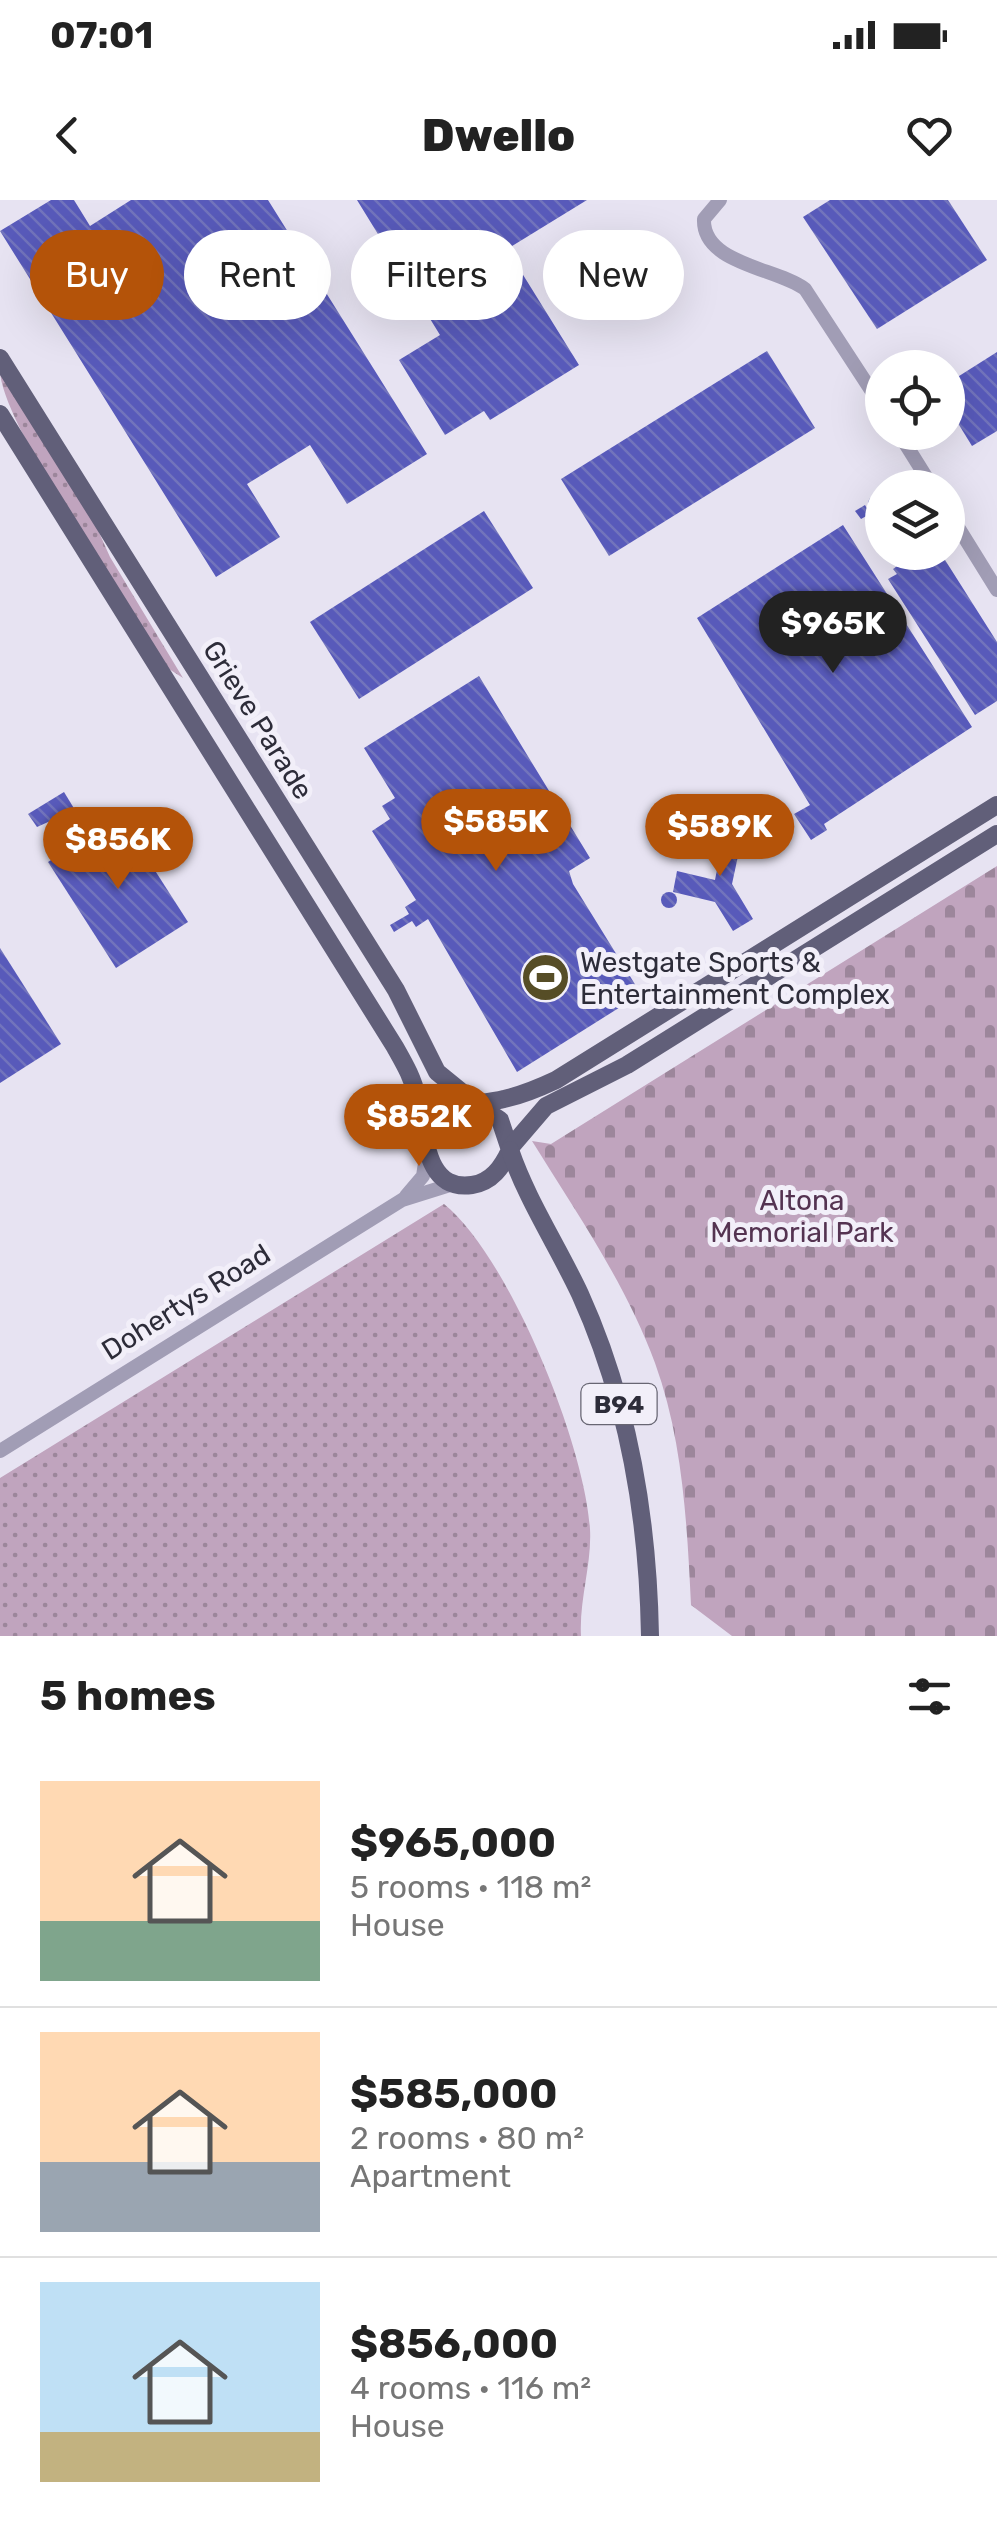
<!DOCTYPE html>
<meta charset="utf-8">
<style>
body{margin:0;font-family:Rubik,sans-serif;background:#f2f2f2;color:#222;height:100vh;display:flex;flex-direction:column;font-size:38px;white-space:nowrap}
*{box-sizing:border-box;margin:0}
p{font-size:32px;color:#767676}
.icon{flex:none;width:55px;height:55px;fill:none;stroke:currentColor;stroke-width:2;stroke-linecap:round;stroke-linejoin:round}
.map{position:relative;height:1436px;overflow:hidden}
.details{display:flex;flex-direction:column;background:#fff;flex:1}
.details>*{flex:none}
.guide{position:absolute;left:30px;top:30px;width:938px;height:90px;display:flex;gap:20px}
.controls{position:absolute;left:865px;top:150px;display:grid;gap:20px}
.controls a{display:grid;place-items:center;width:100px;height:100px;border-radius:50%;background:#fff;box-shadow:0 10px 40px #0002;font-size:50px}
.price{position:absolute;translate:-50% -85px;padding:0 22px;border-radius:35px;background:#b45309;color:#fff;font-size:32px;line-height:65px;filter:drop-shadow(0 2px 5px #0008)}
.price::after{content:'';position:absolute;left:50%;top:60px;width:30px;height:22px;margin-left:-15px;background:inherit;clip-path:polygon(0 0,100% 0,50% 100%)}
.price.current{background:#222;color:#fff}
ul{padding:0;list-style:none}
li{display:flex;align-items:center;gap:30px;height:250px;padding:0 40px}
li+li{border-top:2px solid #e0e0e0}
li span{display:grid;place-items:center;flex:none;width:280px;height:200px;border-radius:0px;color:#555}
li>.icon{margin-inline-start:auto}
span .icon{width:120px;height:120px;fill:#fffc;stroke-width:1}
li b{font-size:42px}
h2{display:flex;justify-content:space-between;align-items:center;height:120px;padding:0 40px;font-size:42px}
.pill{padding:0 35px;border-radius:45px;background:#fff;box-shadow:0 10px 40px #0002;font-size:35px;line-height:90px}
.pill.current{background:#b45309;color:#fff}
.status{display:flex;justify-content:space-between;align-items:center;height:70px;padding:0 50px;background:#fff;direction:ltr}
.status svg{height:28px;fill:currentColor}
header{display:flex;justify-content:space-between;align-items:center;height:130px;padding:0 40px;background:#fff;font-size:45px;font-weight:800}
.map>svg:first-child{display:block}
.grass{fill:url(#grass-dots)}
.cemetery{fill:url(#cemetery-stones)}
.building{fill:url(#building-back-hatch)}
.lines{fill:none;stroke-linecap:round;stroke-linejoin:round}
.minor{stroke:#a19db5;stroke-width:14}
.major{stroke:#615f79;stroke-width:18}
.labels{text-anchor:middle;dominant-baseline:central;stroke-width:10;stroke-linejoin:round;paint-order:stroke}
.shield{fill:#f2eff9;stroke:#686673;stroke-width:2.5}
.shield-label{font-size:25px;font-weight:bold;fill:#2d2c39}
.street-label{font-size:28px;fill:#2d2c39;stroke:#f2eff9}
.poi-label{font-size:28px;fill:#2d2c39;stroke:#f2eff9;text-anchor:start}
.park-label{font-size:28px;fill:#543351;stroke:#f2eff9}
</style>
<div class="status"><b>07:01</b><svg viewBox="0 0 49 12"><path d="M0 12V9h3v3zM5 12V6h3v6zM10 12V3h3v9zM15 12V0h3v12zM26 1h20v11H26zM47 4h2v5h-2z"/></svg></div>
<header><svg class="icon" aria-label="back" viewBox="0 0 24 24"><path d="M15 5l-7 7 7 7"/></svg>Dwello<svg class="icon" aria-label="heart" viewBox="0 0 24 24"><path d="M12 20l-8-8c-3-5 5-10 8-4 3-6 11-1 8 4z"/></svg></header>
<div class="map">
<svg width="997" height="1436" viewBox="0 0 997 1436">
<defs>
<pattern id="grass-dots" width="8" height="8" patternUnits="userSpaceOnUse" patternTransform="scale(2.5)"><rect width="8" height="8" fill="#c0a4be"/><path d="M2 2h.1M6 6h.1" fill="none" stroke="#9c869b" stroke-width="1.8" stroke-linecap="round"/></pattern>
<pattern id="cemetery-stones" width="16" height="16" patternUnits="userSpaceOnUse" patternTransform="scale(2.5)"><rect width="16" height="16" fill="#c0a4be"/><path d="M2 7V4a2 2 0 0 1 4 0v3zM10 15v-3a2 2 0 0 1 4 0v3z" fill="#9c869b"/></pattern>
<pattern id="building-back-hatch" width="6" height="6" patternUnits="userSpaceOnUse" patternTransform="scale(2.5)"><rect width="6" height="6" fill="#585aba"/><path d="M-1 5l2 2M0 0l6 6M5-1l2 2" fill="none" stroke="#7274bc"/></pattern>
</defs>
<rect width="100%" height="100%" fill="#e7e3f2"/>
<!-- grass -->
<g class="grass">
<path d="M0,170L89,310L110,357L183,478L169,469C134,413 0,223 0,170Z"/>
<path d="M444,1004C509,1056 585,1245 590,1329C592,1364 579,1400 581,1436H0V1278Z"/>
</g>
<!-- cemetery -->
<path class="cemetery" d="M997,666V1436H732L691,1405C687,1324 683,1240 655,1163C626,1084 576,1012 532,941L551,944Z"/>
<!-- building -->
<g class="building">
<path d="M51,0H74L90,26L131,0H268L427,254L347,304L310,245L247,284L280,337L216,377L0,31Z"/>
<path d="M357,0H587L507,49L579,165L490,220L484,211L445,235L399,160L440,135Z"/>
<path d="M830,0H948L987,60L877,129L803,17Z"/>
<path d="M767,151L815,228L609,356L561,279Z"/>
<path d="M997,152V231L972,246L948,207V183Z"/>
<circle cx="876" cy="304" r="8"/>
<path d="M865,305L870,314L861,319L855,311Z"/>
<path d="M484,311L533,388L359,499L310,422Z"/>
<path d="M843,325L972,527L824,624L827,630L811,640L794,614L810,605L697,418Z"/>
<path d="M917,352H940L997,442V501L975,515L888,379L897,374L893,369Z"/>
<path d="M479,476L590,658L569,671L573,684L641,794L517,872L428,719L416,727L412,721L394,732L390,725L409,714L405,707L416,700L372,631L390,619L382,606L395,598L364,548Z"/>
<path d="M64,592L75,610L37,627L28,614Z"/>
<path d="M120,616L188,722L116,768L48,662Z"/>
<path d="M735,623L750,648L738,656L732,684L753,719L733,731L715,702L673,692L677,671L715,680L720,654L710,639Z"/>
<circle cx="669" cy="700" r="8"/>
<path d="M0,748L61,844L0,883Z"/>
</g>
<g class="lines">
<!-- minor -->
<g class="minor">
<path d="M720,0L704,19C702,64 777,68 805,89L882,207"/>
<path d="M898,232L933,288"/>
<path d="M948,311L997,390"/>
<path d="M406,996L423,976L427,950"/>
<path d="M0,1251L402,1000L453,984"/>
</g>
<!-- major -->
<g class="major">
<path d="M0,158L396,790L437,872L475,903"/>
<path d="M0,214L395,847C404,863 413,878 417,897C426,928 422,992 472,985C492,982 502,967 510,950L500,920L476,904"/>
<path d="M427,940C436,900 472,907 504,899C522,895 539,888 556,880L997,605"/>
<path d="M510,948L546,906L627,865L997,634"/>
<path d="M510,950C527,1000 557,1045 580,1094C629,1202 648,1318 650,1436"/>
</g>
</g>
<!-- icons -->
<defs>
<symbol id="stadium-disc" viewBox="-11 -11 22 22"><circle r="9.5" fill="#564d26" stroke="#f2eff9"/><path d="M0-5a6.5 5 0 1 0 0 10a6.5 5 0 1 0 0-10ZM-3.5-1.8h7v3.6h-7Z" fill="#fff"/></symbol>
</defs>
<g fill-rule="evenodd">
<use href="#stadium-disc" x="518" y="750" width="55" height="55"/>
</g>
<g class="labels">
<!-- shield labels -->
<rect class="shield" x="581.5" y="1184" width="75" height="40" rx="8"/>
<g class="shield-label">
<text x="619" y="1204">B94</text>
</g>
<!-- street labels -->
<g class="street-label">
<text transform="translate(258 520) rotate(58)">Grieve Parade</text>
<text transform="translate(186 1102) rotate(-32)">Dohertys Road</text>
</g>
<!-- poi labels -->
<g class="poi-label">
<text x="580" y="762">Westgate Sports &amp;<tspan x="580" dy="32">Entertainment Complex</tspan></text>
</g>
<!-- park labels -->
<g class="park-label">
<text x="802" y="1000">Altona<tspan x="802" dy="32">Memorial Park</tspan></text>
</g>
</g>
</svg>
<div class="controls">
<a><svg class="icon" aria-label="locate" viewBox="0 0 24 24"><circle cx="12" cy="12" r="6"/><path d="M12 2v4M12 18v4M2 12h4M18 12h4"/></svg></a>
<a><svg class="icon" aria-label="layers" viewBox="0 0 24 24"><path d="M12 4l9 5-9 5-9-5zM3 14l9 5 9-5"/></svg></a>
</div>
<b class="price current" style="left:833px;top:476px">$965K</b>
<b class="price" style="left:496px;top:674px">$585K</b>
<b class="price" style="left:720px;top:679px">$589K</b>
<b class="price" style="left:118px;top:692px">$856K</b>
<b class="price" style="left:419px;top:969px">$852K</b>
<div class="guide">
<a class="pill current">Buy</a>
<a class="pill">Rent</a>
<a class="pill">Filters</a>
<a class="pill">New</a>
</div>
</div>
<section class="details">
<h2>5 homes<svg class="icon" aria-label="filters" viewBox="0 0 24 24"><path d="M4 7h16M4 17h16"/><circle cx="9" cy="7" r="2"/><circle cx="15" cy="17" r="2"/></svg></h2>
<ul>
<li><span style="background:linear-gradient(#ffd9b3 70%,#7fa58c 0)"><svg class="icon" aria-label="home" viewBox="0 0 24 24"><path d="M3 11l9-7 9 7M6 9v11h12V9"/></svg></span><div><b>$965,000</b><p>5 rooms · 118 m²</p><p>House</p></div></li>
<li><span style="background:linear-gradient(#ffd9b3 65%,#9aa5b1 0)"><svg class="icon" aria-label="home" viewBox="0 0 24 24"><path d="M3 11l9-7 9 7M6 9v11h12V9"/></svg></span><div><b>$585,000</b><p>2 rooms · 80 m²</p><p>Apartment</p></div></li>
<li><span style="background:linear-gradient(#bfe0f5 75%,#c2b280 0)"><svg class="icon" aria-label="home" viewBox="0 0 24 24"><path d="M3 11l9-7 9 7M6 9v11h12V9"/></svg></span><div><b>$856,000</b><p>4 rooms · 116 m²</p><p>House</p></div></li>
</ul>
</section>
